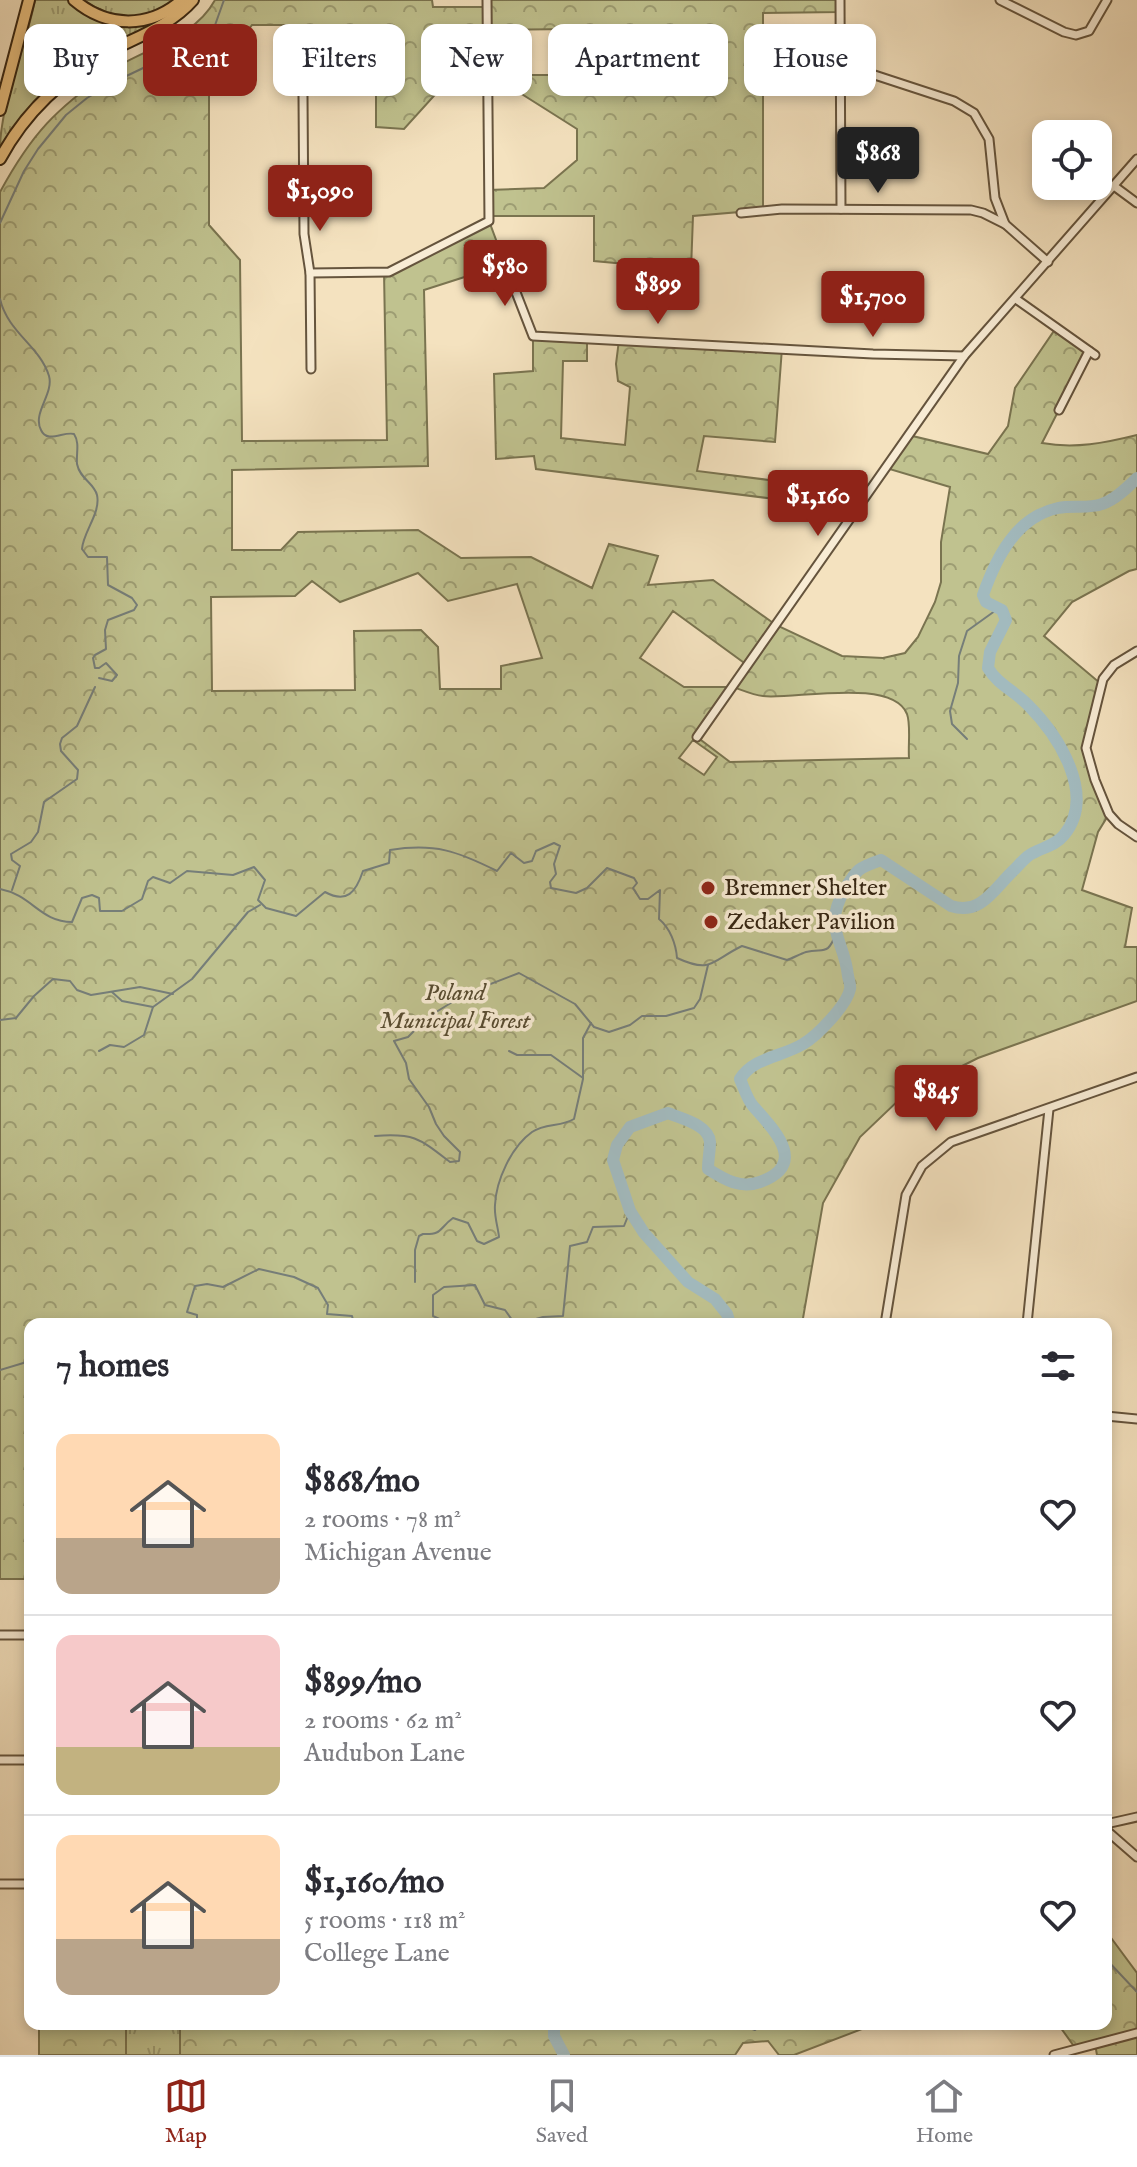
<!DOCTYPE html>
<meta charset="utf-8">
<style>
body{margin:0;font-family:"IM FELL English",serif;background:#f2f2f3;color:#2b2b33;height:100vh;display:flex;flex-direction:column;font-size:30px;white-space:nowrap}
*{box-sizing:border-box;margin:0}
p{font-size:26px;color:#7c7c81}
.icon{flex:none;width:44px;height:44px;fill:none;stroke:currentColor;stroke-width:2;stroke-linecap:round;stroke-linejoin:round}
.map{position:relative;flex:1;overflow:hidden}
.sheet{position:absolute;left:24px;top:1318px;width:1088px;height:712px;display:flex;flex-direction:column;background:#fff;border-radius:16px;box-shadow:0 4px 12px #0003}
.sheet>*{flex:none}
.banner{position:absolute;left:24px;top:24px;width:1090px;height:72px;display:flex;gap:16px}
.buttons{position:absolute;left:1032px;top:120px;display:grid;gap:16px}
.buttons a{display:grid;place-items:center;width:80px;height:80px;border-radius:16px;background:#fff;box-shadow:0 4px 12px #0003;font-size:40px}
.price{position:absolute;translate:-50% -68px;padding:0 18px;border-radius:8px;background:#8f2418;color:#fff;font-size:26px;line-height:52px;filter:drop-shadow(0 2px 4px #0008)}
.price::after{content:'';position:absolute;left:50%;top:48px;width:24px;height:18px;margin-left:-12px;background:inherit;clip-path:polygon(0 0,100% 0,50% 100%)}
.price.selected{background:#222;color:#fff}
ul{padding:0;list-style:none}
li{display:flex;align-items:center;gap:24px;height:200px;padding:0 32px}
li+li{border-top:2px solid #e1e1e2}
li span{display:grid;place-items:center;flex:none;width:224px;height:160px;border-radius:16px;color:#555}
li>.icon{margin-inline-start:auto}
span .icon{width:96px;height:96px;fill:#fffc;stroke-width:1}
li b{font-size:34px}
h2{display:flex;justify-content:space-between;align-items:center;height:96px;padding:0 32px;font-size:34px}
.chip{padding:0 28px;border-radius:16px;background:#fff;box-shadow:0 4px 12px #0003;font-size:28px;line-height:72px}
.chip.selected{background:#8f2418;color:#fff}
.menu{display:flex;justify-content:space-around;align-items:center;height:112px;border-top:2px solid #e1e1e2;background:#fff;font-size:22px;color:#7c7c81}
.menu a{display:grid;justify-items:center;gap:4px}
.menu .selected{color:#8f2418}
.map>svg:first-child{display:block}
.grass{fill:url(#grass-tufts);stroke:#7a7450;stroke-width:2}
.forest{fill:url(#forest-crowns);stroke:#7a7450;stroke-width:2;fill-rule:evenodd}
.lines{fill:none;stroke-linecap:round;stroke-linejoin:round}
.stream{stroke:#767e79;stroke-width:2}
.river{stroke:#a2babe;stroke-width:12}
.minor-casing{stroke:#65543d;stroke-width:11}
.highway-casing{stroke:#352512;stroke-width:14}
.minor{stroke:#f8ecd5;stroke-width:7}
.highway{stroke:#eac180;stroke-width:10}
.poi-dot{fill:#8f2418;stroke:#f8ecd5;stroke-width:3}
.labels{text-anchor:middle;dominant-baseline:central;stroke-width:7;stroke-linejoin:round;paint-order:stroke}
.poi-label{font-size:24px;fill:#352512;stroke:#f8ecd5;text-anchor:start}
.park-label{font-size:24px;font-style:italic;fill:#584c31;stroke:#f8ecd5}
</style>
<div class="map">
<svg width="1137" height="2055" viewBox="0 0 1137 2055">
<defs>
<pattern id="grass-tufts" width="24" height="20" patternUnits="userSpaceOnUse" patternTransform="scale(2)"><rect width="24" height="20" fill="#c0c28f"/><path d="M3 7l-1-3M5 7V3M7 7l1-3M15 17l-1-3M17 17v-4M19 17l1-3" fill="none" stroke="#9d9d73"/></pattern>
<pattern id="forest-crowns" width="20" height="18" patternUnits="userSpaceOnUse" patternTransform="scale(2)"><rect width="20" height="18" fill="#c0c28f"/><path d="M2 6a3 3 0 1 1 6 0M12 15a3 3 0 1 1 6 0" fill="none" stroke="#9d9d73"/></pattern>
</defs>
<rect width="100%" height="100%" fill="#f4e2bf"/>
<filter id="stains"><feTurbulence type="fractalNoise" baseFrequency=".0025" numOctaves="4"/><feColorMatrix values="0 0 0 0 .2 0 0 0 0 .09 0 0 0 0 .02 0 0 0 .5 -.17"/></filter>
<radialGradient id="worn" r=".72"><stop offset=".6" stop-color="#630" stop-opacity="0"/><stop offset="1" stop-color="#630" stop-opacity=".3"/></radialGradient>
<!-- grass -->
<g class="grass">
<path d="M35,0H70L85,12L153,21L155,24C85,60 43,81 0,149C0,104 26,47 35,0Z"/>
<path d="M83,0H175C145,24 113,20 83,0Z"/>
<rect x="126" y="2024" width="54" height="31"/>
</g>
<!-- forest -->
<g class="forest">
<path d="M215,0H432L433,7H486L487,0H840V12L763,13V210L693,216L691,270L594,261V216H489L488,190L544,188L577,160V129L520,93H487V88H441L404,129L376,127V82L342,25H252L209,84V225L240,260L242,441L387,440L384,272L489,221L505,264L424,290L428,466L232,470V550H281L298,532L418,530L461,558L531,557L592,588L609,544L658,556L648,585L713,580L776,625L842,656L883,658L905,653L918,637L935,602L941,582V542L950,487L886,468L908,435L988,454L1008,426L1015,388L1056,328L1089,351L1042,443C1075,449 1105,443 1137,435V569L1129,571L1072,602L1044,636L1100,683L1087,741L1109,814L1098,832L1082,890L1132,908L1125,947H1137V1001L978,1058L904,1095L860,1137L823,1203L802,1324H30V1579H0V192C32,133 56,109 110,71C145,48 194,39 215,0ZM569,29L570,75H488L487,30ZM418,573L448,601L517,584L542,658L501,666V689H440L438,647L421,630L354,631L355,690L212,691L211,597L295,596L312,581L340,602ZM673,611L747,665L732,687H684L640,658ZM733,687C742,690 753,695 763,696C792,700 892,677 907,714C911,725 908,745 909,758L730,762L697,737ZM693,740L717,757L704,775L679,758Z"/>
<path d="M533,336L587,338V361H563L561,438L625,445L630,387L618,381L616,364L619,340L782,348L775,442L704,436L697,471L777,481L775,499L536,469L534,456L496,459L494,374L533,371Z"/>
<path d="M1106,1931L1137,1973V2055H1097L1095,2044L1076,2049L1058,2024H1106Z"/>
<rect x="39" y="2024" width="87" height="31"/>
<path d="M180,2024H875L794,2055H779L768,2041L743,2043L735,2055H180Z"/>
</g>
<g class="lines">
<!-- stream -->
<g class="stream">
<path d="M0,223L24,171L38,149L66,115L87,98L116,81L162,59L179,57L196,39L214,28L224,0"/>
<path d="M0,299C8,333 40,346 49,376C54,394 32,413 41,430C47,444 64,431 74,434C80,443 76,454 77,464C80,479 94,483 97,495C101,513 83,532 82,549L88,557H107L108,585L132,598L137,605L134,610L108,620L105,630L106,649L95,655L93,658L95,668H99L106,663L117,675L112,681L99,678"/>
<path d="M967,739L952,724L950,711L958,683L959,656L967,631L999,608"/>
<path d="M0,889C32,895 40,922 72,922L82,898L92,895L99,898L100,911H122L142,899L148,881L153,877L170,883L187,871L233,875L254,867L265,880L258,900L266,908L296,916L325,892C347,904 356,892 363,871L389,863L390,850C435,843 457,851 497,871L511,853L524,863L532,861L536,851L554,843L560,846L554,864L556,874L550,882L551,888L576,893L587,888L607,868L634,878L637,883L633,888L640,899H648L660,890L659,919C670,928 676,944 677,958C712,974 711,961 742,946L787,960C793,958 800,954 806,952C825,948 827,956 836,934"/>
<path d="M12,890L20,866L12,860L11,854L31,842L38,832L44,802L77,779L78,770L61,751L60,744L62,738L77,726L95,687"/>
<path d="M112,992L122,1001L153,1007"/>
<path d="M0,1020L16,1018L34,996L53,979L70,981L77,990L91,995L140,987L173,994"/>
<path d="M99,1051L110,1045L124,1047L144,1035L153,1007L192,979L248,912L260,905"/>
<path d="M509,1051L517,1055H551L583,1078"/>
<path d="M375,1136C414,1133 419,1138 450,1162L459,1161L460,1152L444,1136L436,1124L429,1107L409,1079L406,1063L394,1041L408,1037L428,1017L467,993L519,973L575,1004L594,1027L609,1032L630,1025L642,1016H666L694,1008L700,999L708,965"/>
<path d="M415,1282V1250L419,1236L423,1234C443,1235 439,1228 453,1218L468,1223L477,1241L484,1244L499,1237C498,1227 494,1216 495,1205C496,1181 511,1147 532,1132C545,1123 561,1127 574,1119L583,1079V1038L591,1023"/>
<path d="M151,1324H153"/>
<path d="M197,1324V1315L187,1312L195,1286L207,1284L223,1287L259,1269L294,1277L318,1288L328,1305L327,1314L352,1316L354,1324"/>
<path d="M450,1324L433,1316V1295L444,1287L475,1285L485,1305L505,1310L515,1324"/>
<path d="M518,1324L543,1317L563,1316L570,1246L587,1242L593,1227L624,1226L630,1211"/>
<path d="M0,1370L30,1361"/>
<path d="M1106,1959L1137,1992"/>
<path d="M701,2024H727"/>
<path d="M739,2024L755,2030L763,2024"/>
</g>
<!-- river -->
<g class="river">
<path d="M730,1324L727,1314L715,1299L688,1282L644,1233L630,1211L613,1160L617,1145L630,1127L668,1113C682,1119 709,1125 710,1142C710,1151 708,1160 708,1169C725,1180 741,1189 760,1182C809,1164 774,1130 753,1106C747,1099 744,1088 740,1079C754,1057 782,1057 803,1044C817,1036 847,1005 850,989C851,985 849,981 848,976C844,938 822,929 845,889C857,869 858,868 881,860L951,906C982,916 995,887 1015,869C1020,864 1026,856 1033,853C1044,847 1056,845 1064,835C1097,795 1058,735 1028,705C1015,691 998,685 988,668L990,652L1006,620L1002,610L986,602L983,595C996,558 1016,517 1058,508C1072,505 1089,509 1102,504C1115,500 1128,487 1137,478"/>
<path d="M554,2024V2036L564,2055"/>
</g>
<defs>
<g id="minor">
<path d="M840,0L841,209"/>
<path d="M1000,0L1064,32L1076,35L1089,31L1107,0"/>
<path d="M841,64L954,101L974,113L989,139L995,198L1005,224L1048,262"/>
<path d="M303,96L304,234L310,273L311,369"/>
<path d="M1114,186L1137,203"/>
<path d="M741,213L782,209L971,210L983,213L1005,224"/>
<path d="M505,264L533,336L873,354L964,356"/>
<path d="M310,273L389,272L489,221L487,0"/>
<path d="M1016,299L1095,355"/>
<path d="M1059,410L1089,351"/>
<path d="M1137,651L1114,665L1103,679L1086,748L1095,780L1109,814L1118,824L1137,837"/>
<path d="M697,737L964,356L1137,159"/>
<path d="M885,1324L906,1195L922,1166L951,1142L1137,1077"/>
<path d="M1027,1324L1049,1109"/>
<path d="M1106,1416L1137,1419"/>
<path d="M0,1635H30"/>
<path d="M0,1760H30"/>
<path d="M1106,1824L1137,1817"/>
<path d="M1106,1830L1137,1857"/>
<path d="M0,1884H30"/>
<path d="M1054,2055L1137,2033"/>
</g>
<g id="highway">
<path d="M74,0C107,28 149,29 182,0"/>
<path d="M0,110L29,0"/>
<path d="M0,159C26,110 65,75 114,49C142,35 172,24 193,0"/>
</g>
</defs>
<!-- minor casing -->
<use href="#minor" class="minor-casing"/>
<!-- highway casing -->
<use href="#highway" class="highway-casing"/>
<!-- minor -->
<use href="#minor" class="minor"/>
<!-- highway -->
<use href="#highway" class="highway"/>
</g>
<!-- markers -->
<g class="poi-dot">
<circle cx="708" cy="888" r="8"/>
<circle cx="711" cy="922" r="8"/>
</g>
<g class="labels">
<!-- poi labels -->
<g class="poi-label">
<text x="724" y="888">Bremner Shelter</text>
<text x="727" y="922">Zedaker Pavilion</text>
</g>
<!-- park labels -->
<g class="park-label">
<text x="455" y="993">Poland<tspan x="455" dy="28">Municipal Forest</tspan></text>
</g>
</g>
<rect width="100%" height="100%" filter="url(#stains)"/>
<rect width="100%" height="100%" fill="url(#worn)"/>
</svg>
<div class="buttons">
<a><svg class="icon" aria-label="locate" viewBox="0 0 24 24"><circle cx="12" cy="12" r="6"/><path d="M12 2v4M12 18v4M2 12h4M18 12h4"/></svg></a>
</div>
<b class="price selected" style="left:878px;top:195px">$868</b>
<b class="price" style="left:320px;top:233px">$1,090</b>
<b class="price" style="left:505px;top:308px">$580</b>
<b class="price" style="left:658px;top:326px">$899</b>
<b class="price" style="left:873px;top:339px">$1,700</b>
<b class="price" style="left:818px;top:538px">$1,160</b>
<b class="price" style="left:936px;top:1133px">$845</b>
<div class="banner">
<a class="chip">Buy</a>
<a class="chip selected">Rent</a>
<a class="chip">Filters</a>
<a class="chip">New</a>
<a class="chip">Apartment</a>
<a class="chip">House</a>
</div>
<section class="sheet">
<h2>7 homes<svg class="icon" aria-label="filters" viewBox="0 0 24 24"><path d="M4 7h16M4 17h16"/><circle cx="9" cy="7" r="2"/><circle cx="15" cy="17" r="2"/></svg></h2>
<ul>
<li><span style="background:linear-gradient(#ffd9b3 65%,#b9a48a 0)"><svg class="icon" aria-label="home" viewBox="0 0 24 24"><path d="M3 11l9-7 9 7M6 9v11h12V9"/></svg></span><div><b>$868/mo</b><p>2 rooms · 78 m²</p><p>Michigan Avenue</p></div><svg class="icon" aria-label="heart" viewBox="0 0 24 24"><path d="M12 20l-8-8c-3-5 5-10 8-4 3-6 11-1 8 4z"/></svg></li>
<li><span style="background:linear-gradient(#f6c9c9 70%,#c2b280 0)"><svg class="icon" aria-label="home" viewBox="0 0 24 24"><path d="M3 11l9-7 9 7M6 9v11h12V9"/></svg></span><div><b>$899/mo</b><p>2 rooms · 62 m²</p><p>Audubon Lane</p></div><svg class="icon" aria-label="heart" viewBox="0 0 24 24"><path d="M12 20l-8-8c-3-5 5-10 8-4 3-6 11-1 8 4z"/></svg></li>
<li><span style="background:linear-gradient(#ffd9b3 65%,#b9a48a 0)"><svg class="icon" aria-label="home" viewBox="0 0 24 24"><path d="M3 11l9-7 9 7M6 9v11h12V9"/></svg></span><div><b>$1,160/mo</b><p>5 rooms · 118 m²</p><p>College Lane</p></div><svg class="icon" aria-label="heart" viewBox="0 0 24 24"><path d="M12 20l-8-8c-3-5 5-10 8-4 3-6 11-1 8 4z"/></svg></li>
</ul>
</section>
</div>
<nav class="menu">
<a class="selected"><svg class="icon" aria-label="map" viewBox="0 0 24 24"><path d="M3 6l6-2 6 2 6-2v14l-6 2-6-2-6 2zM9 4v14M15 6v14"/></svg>Map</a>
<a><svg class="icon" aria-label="saved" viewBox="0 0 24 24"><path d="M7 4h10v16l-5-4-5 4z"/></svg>Saved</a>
<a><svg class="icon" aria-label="home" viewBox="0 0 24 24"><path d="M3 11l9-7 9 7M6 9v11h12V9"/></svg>Home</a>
</nav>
